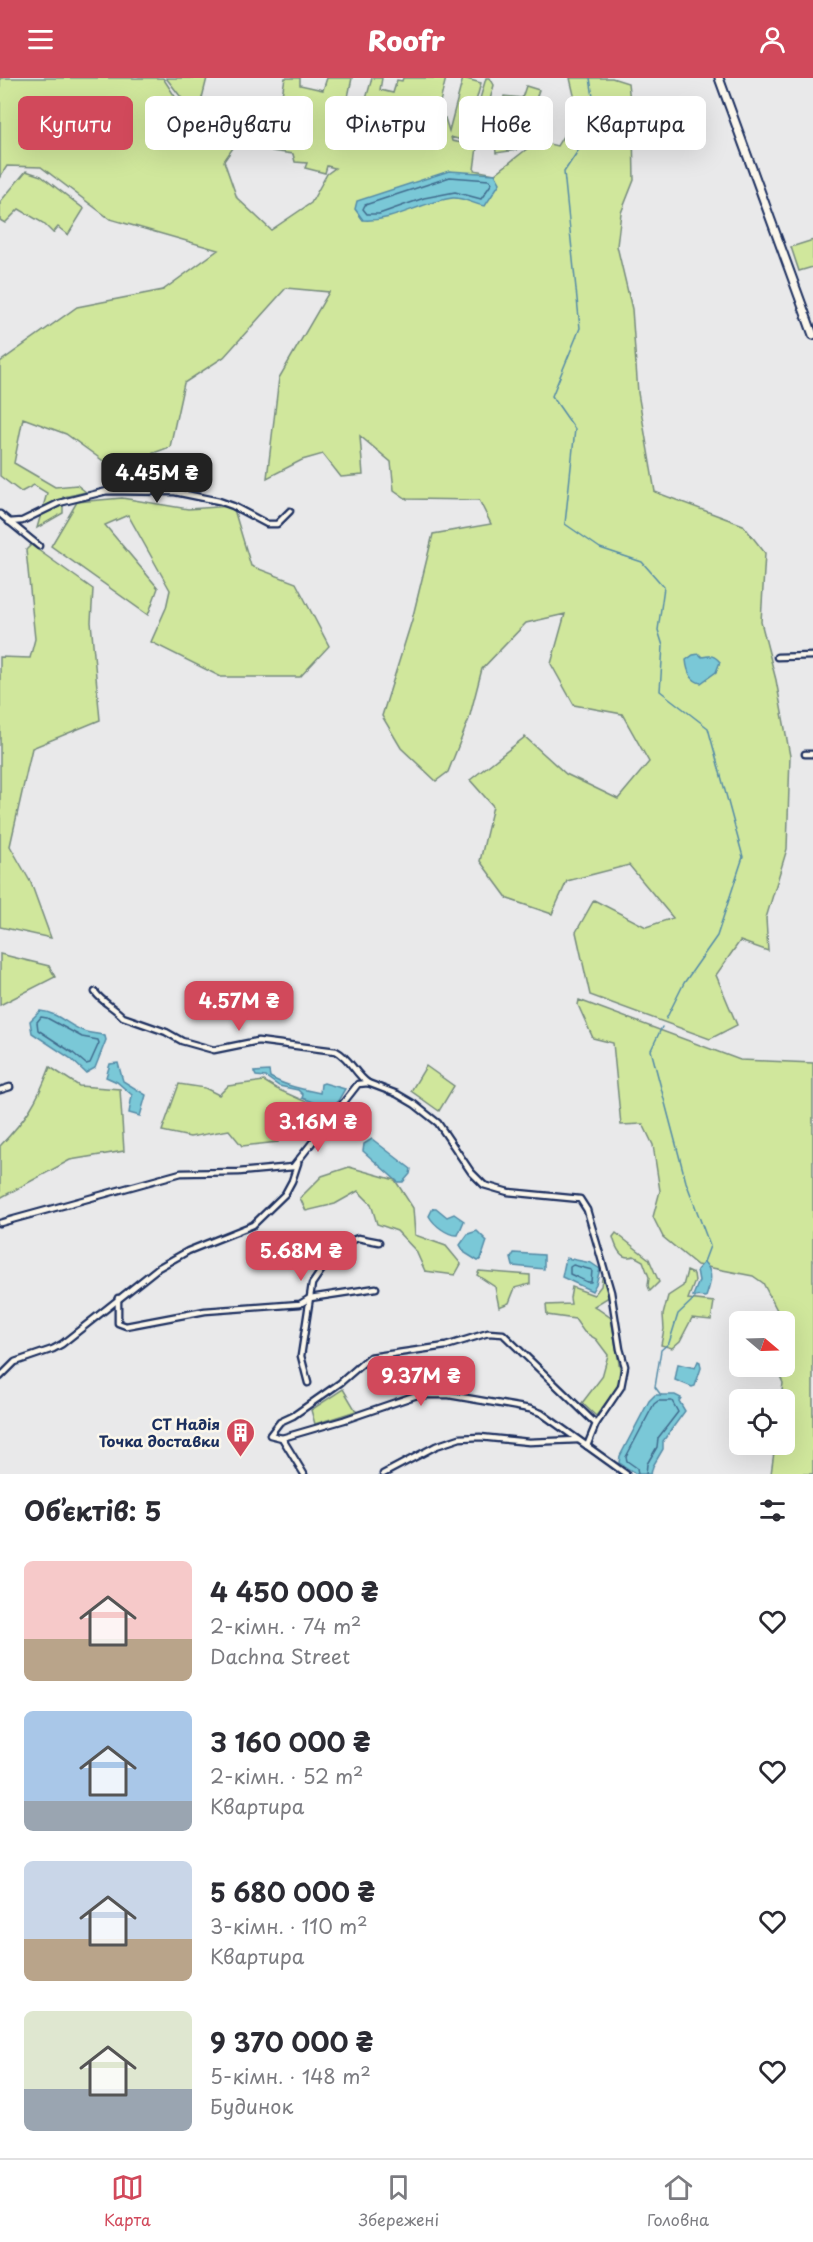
<!DOCTYPE html>
<html lang="uk">
<meta charset="utf-8">
<style>
body{margin:0;font-family:"Playpen Sans",sans-serif;background:#f7f7f7;color:#2b2b33;height:100vh;display:flex;flex-direction:column;font-size:22px;white-space:nowrap}
*{box-sizing:border-box;margin:0}
p{font-size:20px;color:#7c7c81}
.icon{flex:none;width:33px;height:33px;fill:none;stroke:currentColor;stroke-width:2;stroke-linecap:round;stroke-linejoin:round}
.map{position:relative;height:1396px;overflow:hidden}
.side{display:flex;flex-direction:column;background:#fff;flex:1}
.side>*{flex:none}
.top-card{position:absolute;left:18px;top:18px;width:777px;height:54px;display:flex;gap:12px}
.needle{width:39px;rotate:109deg}
.tools{position:absolute;left:729px;top:1233px;display:grid;gap:12px}
.tools a{display:grid;place-items:center;width:66px;height:66px;border-radius:9px;background:#fff;box-shadow:0 6px 24px #0002;font-size:30px}
.price{position:absolute;translate:-50% -51px;padding:0 14px;border-radius:12px;background:#d1495b;color:#fff;font-size:20px;line-height:39px;filter:drop-shadow(0 2px 3px #0008)}
.price::after{content:'';position:absolute;left:50%;top:36px;width:18px;height:14px;margin-left:-9px;background:inherit;clip-path:polygon(0 0,100% 0,50% 100%)}
.price.current{background:#222;color:#fff}
ul{padding:0;list-style:none}
li{display:flex;align-items:center;gap:18px;height:150px;padding:0 24px}
li span{display:grid;place-items:center;flex:none;width:168px;height:120px;border-radius:9px;color:#555}
li>.icon{margin-inline-start:auto}
span .icon{width:72px;height:72px;fill:#fffc;stroke-width:1}
li b{font-size:26px}
h2{display:flex;justify-content:space-between;align-items:center;height:72px;padding:0 24px;font-size:26px}
.pill{padding:0 21px;border-radius:9px;background:#fff;box-shadow:0 6px 24px #0002;font-size:21px;line-height:54px}
.pill.current{background:#d1495b;color:#fff}
header{display:flex;justify-content:space-between;align-items:center;height:78px;padding:0 24px;background:#d1495b;color:#fff;font-size:27px;font-weight:800}
.tab-bar{display:flex;justify-content:space-around;align-items:center;height:84px;border-top:2px solid #e1e1e2;background:#fff;font-size:16px;color:#7c7c81}
.tab-bar a{display:grid;justify-items:center;gap:3px}
.tab-bar .current{color:#d1495b}
.map>svg:first-child{display:block}
.green{fill:#d0e79c;stroke:#768b7d;stroke-width:1.5}
.water{fill:#7ac8d7;stroke:#548ba7;stroke-width:1.5}
.lines{fill:none;stroke-linecap:round;stroke-linejoin:round}
.shore{stroke:#416c8e;stroke-width:1.5}
.stream{stroke:#548ba7;stroke-width:1.5}
.street-casing{stroke:#1b2f5e;stroke-width:9}
.secondary-casing{stroke:#1b2f5e;stroke-width:11}
.street{stroke:#fbf7ec;stroke-width:4.5}
.secondary{stroke:#fbf7ec;stroke-width:7}
.labels{text-anchor:middle;dominant-baseline:central;stroke-width:5;stroke-linejoin:round;paint-order:stroke}
.poi-label{font-size:15px;font-weight:bold;fill:#1b2f5e;stroke:#fbf7ec;text-anchor:end}
</style>
<header><svg class="icon" aria-label="menu" viewBox="0 0 24 24"><path d="M4 6h16M4 12h16M4 18h16"/></svg>Roofr<svg class="icon" aria-label="person" viewBox="0 0 24 24"><circle cx="12" cy="8" r="4"/><path d="M4 21q1-7 8-7t8 7"/></svg></header>
<div class="map">
<svg width="813" height="1396" viewBox="0 0 813 1396">
<rect width="100%" height="100%" fill="#e9e9ea"/>
<filter id="ink" filterUnits="userSpaceOnUse"><feTurbulence type="fractalNoise" baseFrequency=".0167" numOctaves="2"/><feDisplacementMap in="SourceGraphic" scale="12" xChannelSelector="R" yChannelSelector="G"/><feConvolveMatrix kernelMatrix="1 2 1 2 8 2 1 2 1" color-interpolation-filters="sRGB"/></filter>
<g filter="url(#ink)">
<!-- green -->
<g class="green">
<path d="M0,0H163L194,48L235,67L224,83L237,120L271,152L311,125L327,96L335,90L327,88L325,95L305,90L307,85L295,84L293,76L272,73L285,0H300V7L323,12L327,0H352L347,24L364,28L372,0H382L380,12L393,15L397,2L402,3L403,0H446L437,36L412,32L406,51L445,40L449,53L463,0L481,5L465,63L451,59L452,63L467,66L486,0H490L494,7L477,69L474,92L495,96L537,63L557,68L578,34L570,0H612L628,5L633,50L634,102L621,135L617,168L632,231L638,315L655,414L743,447L765,475L761,544L776,602L790,678L787,771L766,840L768,873L740,863L716,897L737,947L710,961L590,917L576,854L594,822L646,849L673,840L629,787L567,803L552,836L508,821L480,783L493,728L470,702L525,659L566,696L618,721L649,684L622,636L574,627L551,586L565,536L526,545L482,591L469,641L448,694L436,703L401,670L382,638L412,542L433,456L491,446L479,422L407,421L394,412L391,384L360,358L363,397L341,399L323,376L302,382L267,400L279,300L329,214L286,210L224,279L184,305L170,369L113,390L66,356L23,340L14,385L55,409L77,407L86,414L63,419V435L37,450L47,415L34,407L21,414L0,398V284L77,229L163,212L218,172L110,141L41,89L7,88L0,99Z"/>
<path d="M166,0H207L197,40L170,5Z"/>
<path d="M526,8L539,12L530,38L516,36L514,52L516,72L496,75L495,66L504,18L522,20Z"/>
<path d="M26,93L41,98L84,131L68,157L58,149L53,155L43,145L19,131L5,145L0,142V124Z"/>
<path d="M813,162V189L799,193L791,169Z"/>
<path d="M122,420L188,431L233,428L251,488L296,505L329,568L300,599H221L151,564L166,530L170,512L128,437L105,447L158,510L148,537L51,468L77,424Z"/>
<path d="M31,467L93,511L91,544L100,642L32,670L10,768L31,805L51,860L0,849V579L30,580L35,561L26,472Z"/>
<path d="M0,876L49,888L55,899L0,927Z"/>
<path d="M579,922L740,982L813,985V1396H771L775,1367L784,1366V1322L781,1321L783,1305L776,1289L784,1288V1244L780,1243V1238L763,1205L753,1198L697,1187L663,1159L653,1139L660,1113L653,1067L643,1046L621,1047L613,965L593,960L578,927Z"/>
<path d="M426,988L454,1008L439,1033L411,1013Z"/>
<path d="M50,989L79,1008L120,1011L124,1073L70,1082L0,1120V1068C26,1041 37,1024 50,989Z"/>
<path d="M264,1003L277,1011L331,1035L317,1053C306,1038 298,1038 280,1038L278,1064L242,1068L229,1052L190,1059L162,1053L179,1006L205,1010L219,1017L228,1008Z"/>
<path d="M349,1089L395,1102L413,1130L415,1157L446,1168L461,1186L455,1197L425,1193L416,1173L397,1153L377,1146L371,1126L358,1113L335,1126L306,1133L300,1120L322,1098Z"/>
<path d="M616,1155L649,1181L659,1204L650,1213L648,1208L649,1199L643,1183L634,1178C621,1183 616,1170 613,1159Z"/>
<path d="M479,1193L530,1197V1206L515,1210L509,1225L499,1229L495,1209L477,1197Z"/>
<path d="M603,1193L609,1219L594,1228L611,1240L620,1291L618,1309L596,1338L582,1325L602,1299L608,1277L596,1261L584,1254L575,1241L547,1237L546,1227L571,1226L570,1220L572,1209L594,1217L601,1208Z"/>
<path d="M687,1193L694,1196L695,1203L688,1221L714,1224L711,1242L692,1240L680,1263L672,1270L661,1267L664,1251L663,1237L668,1218L683,1208Z"/>
<path d="M343,1311L356,1333L315,1346L311,1332Z"/>
</g>
<!-- water -->
<g class="water">
<path d="M449,93L495,96L500,105L485,128C475,127 463,119 453,120C422,123 395,144 363,142L355,131L357,123Z"/>
<path d="M699,576L702,579C711,577 714,577 720,584L716,594L701,605C690,603 687,592 686,582L693,577Z"/>
<path d="M40,933C58,934 69,949 86,954C93,956 98,955 105,958L106,962L95,990L86,995L70,980L32,955L30,943Z"/>
<path d="M118,985L123,1003L146,1017L140,1038L129,1035L132,1017L117,1004L106,999L110,986Z"/>
<path d="M269,993L270,999C285,1008 303,1011 320,1015L321,1006L324,1005L345,1011L334,1030L331,1031L302,1020L303,1017L298,1012L279,1008L266,999L256,998L254,994Z"/>
<path d="M372,1061L411,1091L410,1096L403,1104H398L363,1073L364,1066Z"/>
<path d="M433,1130H436L447,1139L454,1136L464,1143L458,1157C448,1158 434,1147 429,1138Z"/>
<path d="M477,1153L487,1163L481,1181L478,1183L465,1175L460,1167L468,1156Z"/>
<path d="M514,1175L544,1177V1191L513,1188L511,1180Z"/>
<path d="M566,1180L591,1185L600,1191L596,1206L592,1213L562,1199Z"/>
<path d="M704,1184C715,1195 710,1207 706,1219L693,1218L699,1203L697,1192Z"/>
<path d="M698,1283L700,1284L701,1290L695,1308L692,1309L675,1302L678,1286L695,1290Z"/>
<path d="M655,1317H675L681,1320L679,1323L685,1333L663,1363V1371L653,1388L651,1396H636L619,1385L620,1378L649,1323Z"/>
</g>
<g class="lines">
<!-- shore -->
<g class="shore">
<path d="M450,99L489,102L492,105L481,121L455,114L424,120L379,136H367L363,131L365,127Z"/>
<path d="M41,939L47,940L82,959L98,962L99,965L90,985L86,986L73,975L38,952L37,944Z"/>
<path d="M573,1187L592,1192L591,1204H587L570,1196V1189Z"/>
<path d="M638,1396L637,1390L627,1383L626,1379L654,1326L658,1323H672L678,1334L658,1360L657,1369L647,1386L646,1396"/>
</g>
<!-- stream -->
<g class="stream">
<path d="M590,0L597,44L564,94L580,250L552,318L575,351L565,446L600,470L642,484L664,509L658,552L663,568L660,613L708,650L743,779L717,858L684,905L666,941"/>
<path d="M662,949L651,972L686,1104L710,1168L704,1184"/>
<path d="M661,1317L655,1309L661,1272L669,1265L678,1236L697,1218"/>
</g>
<defs>
<g id="street">
<path d="M0,436L39,468"/>
<path d="M9,444L22,443L59,425L107,413L175,414L219,423L233,428L267,446H277L290,433"/>
<path d="M777,579L813,578"/>
<path d="M805,676H813"/>
<path d="M95,914C103,925 114,929 123,939L166,954L182,963L214,972L258,963L336,973C350,980 355,996 368,1005"/>
<path d="M0,1012L10,1009"/>
<path d="M0,1145L181,1095L239,1094L293,1089L358,1006L368,1005L397,1016L414,1026L438,1045L471,1094L484,1107L508,1114L580,1121L587,1132L611,1214L620,1271L625,1288L621,1309L596,1346L587,1368"/>
<path d="M118,1220V1245L126,1248L205,1233L300,1226L310,1220L376,1210"/>
<path d="M0,1299L15,1284L53,1271L62,1266L158,1190L188,1173L253,1147L285,1116L292,1103L298,1085"/>
<path d="M308,1305L301,1278L312,1206L338,1168L358,1160L379,1164"/>
<path d="M596,1346L503,1256L488,1255L446,1268L370,1279L340,1305L293,1338L280,1344L270,1357L282,1360L344,1342L417,1317H449L530,1331L541,1335L626,1396"/>
<path d="M282,1360L304,1396"/>
<path d="M383,1396L436,1368L460,1360L480,1359L529,1364L578,1362"/>
</g>
<path id="secondary" d="M719,0L813,257"/>
</defs>
<!-- street casing -->
<use href="#street" class="street-casing"/>
<!-- secondary casing -->
<use href="#secondary" class="secondary-casing"/>
<!-- street -->
<use href="#street" class="street"/>
<!-- secondary -->
<use href="#secondary" class="secondary"/>
</g>
</g>
<!-- icons -->
<defs>
<symbol id="building-pin" viewBox="-11 -11 22 30"><path d="M0 17L-7.5 6A9.5 9.5 0 1 1 7.5 6Z" fill="#d1495b" stroke="#fbf7ec"/><path d="M-4-6H4V6H1V3H-1V6H-4ZM-2.5-4.3h1.7v1.8h-1.7ZM.8-4.3h1.7v1.8H.8ZM-2.5-1h1.7V.8h-1.7ZM.8-1h1.7V.8H.8Z" fill="#fff"/></symbol>
</defs>
<g fill-rule="evenodd">
<use href="#building-pin" x="224" y="1338" width="33" height="45"/>
</g>
<g class="labels">
<!-- poi labels -->
<g class="poi-label">
<text x="220" y="1345">СТ Надія<tspan x="220" dy="17">Точка доставки</tspan></text>
</g>
</g>
</svg>
<div class="tools">
<a><svg class="needle" viewBox="-14 -14 28 28"><path d="M0-13l5 13h-10z" fill="#e53935"/><path d="M0 13l5-13h-10z" fill="#7c7c81"/></svg></a>
<a><svg class="icon" aria-label="locate" viewBox="0 0 24 24"><circle cx="12" cy="12" r="6"/><path d="M12 2v4M12 18v4M2 12h4M18 12h4"/></svg></a>
</div>
<b class="price current" style="left:157px;top:426px">4.45M ₴</b>
<b class="price" style="left:239px;top:954px">4.57M ₴</b>
<b class="price" style="left:318px;top:1075px">3.16M ₴</b>
<b class="price" style="left:301px;top:1204px">5.68M ₴</b>
<b class="price" style="left:421px;top:1329px">9.37M ₴</b>
<div class="top-card">
<a class="pill current">Купити</a>
<a class="pill">Орендувати</a>
<a class="pill">Фільтри</a>
<a class="pill">Нове</a>
<a class="pill">Квартира</a>
</div>
</div>
<section class="side">
<h2>Об’єктів: 5<svg class="icon" aria-label="filters" viewBox="0 0 24 24"><path d="M4 7h16M4 17h16"/><circle cx="9" cy="7" r="2"/><circle cx="15" cy="17" r="2"/></svg></h2>
<ul>
<li><span style="background:linear-gradient(#f6c9c9 65%,#b9a48a 0)"><svg class="icon" aria-label="home" viewBox="0 0 24 24"><path d="M3 11l9-7 9 7M6 9v11h12V9"/></svg></span><div><b>4 450 000 ₴</b><p>2-кімн. · 74 m²</p><p>Dachna Street</p></div><svg class="icon" aria-label="heart" viewBox="0 0 24 24"><path d="M12 20l-8-8c-3-5 5-10 8-4 3-6 11-1 8 4z"/></svg></li>
<li><span style="background:linear-gradient(#a9c7e8 75%,#9aa5b1 0)"><svg class="icon" aria-label="home" viewBox="0 0 24 24"><path d="M3 11l9-7 9 7M6 9v11h12V9"/></svg></span><div><b>3 160 000 ₴</b><p>2-кімн. · 52 m²</p><p>Квартира</p></div><svg class="icon" aria-label="heart" viewBox="0 0 24 24"><path d="M12 20l-8-8c-3-5 5-10 8-4 3-6 11-1 8 4z"/></svg></li>
<li><span style="background:linear-gradient(#c9d6e8 65%,#b9a48a 0)"><svg class="icon" aria-label="home" viewBox="0 0 24 24"><path d="M3 11l9-7 9 7M6 9v11h12V9"/></svg></span><div><b>5 680 000 ₴</b><p>3-кімн. · 110 m²</p><p>Квартира</p></div><svg class="icon" aria-label="heart" viewBox="0 0 24 24"><path d="M12 20l-8-8c-3-5 5-10 8-4 3-6 11-1 8 4z"/></svg></li>
<li><span style="background:linear-gradient(#dfe7d0 65%,#9aa5b1 0)"><svg class="icon" aria-label="home" viewBox="0 0 24 24"><path d="M3 11l9-7 9 7M6 9v11h12V9"/></svg></span><div><b>9 370 000 ₴</b><p>5-кімн. · 148 m²</p><p>Будинок</p></div><svg class="icon" aria-label="heart" viewBox="0 0 24 24"><path d="M12 20l-8-8c-3-5 5-10 8-4 3-6 11-1 8 4z"/></svg></li>
</ul>
</section>
<nav class="tab-bar">
<a class="current"><svg class="icon" aria-label="map" viewBox="0 0 24 24"><path d="M3 6l6-2 6 2 6-2v14l-6 2-6-2-6 2zM9 4v14M15 6v14"/></svg>Карта</a>
<a><svg class="icon" aria-label="saved" viewBox="0 0 24 24"><path d="M7 4h10v16l-5-4-5 4z"/></svg>Збережені</a>
<a><svg class="icon" aria-label="home" viewBox="0 0 24 24"><path d="M3 11l9-7 9 7M6 9v11h12V9"/></svg>Головна</a>
</nav>
